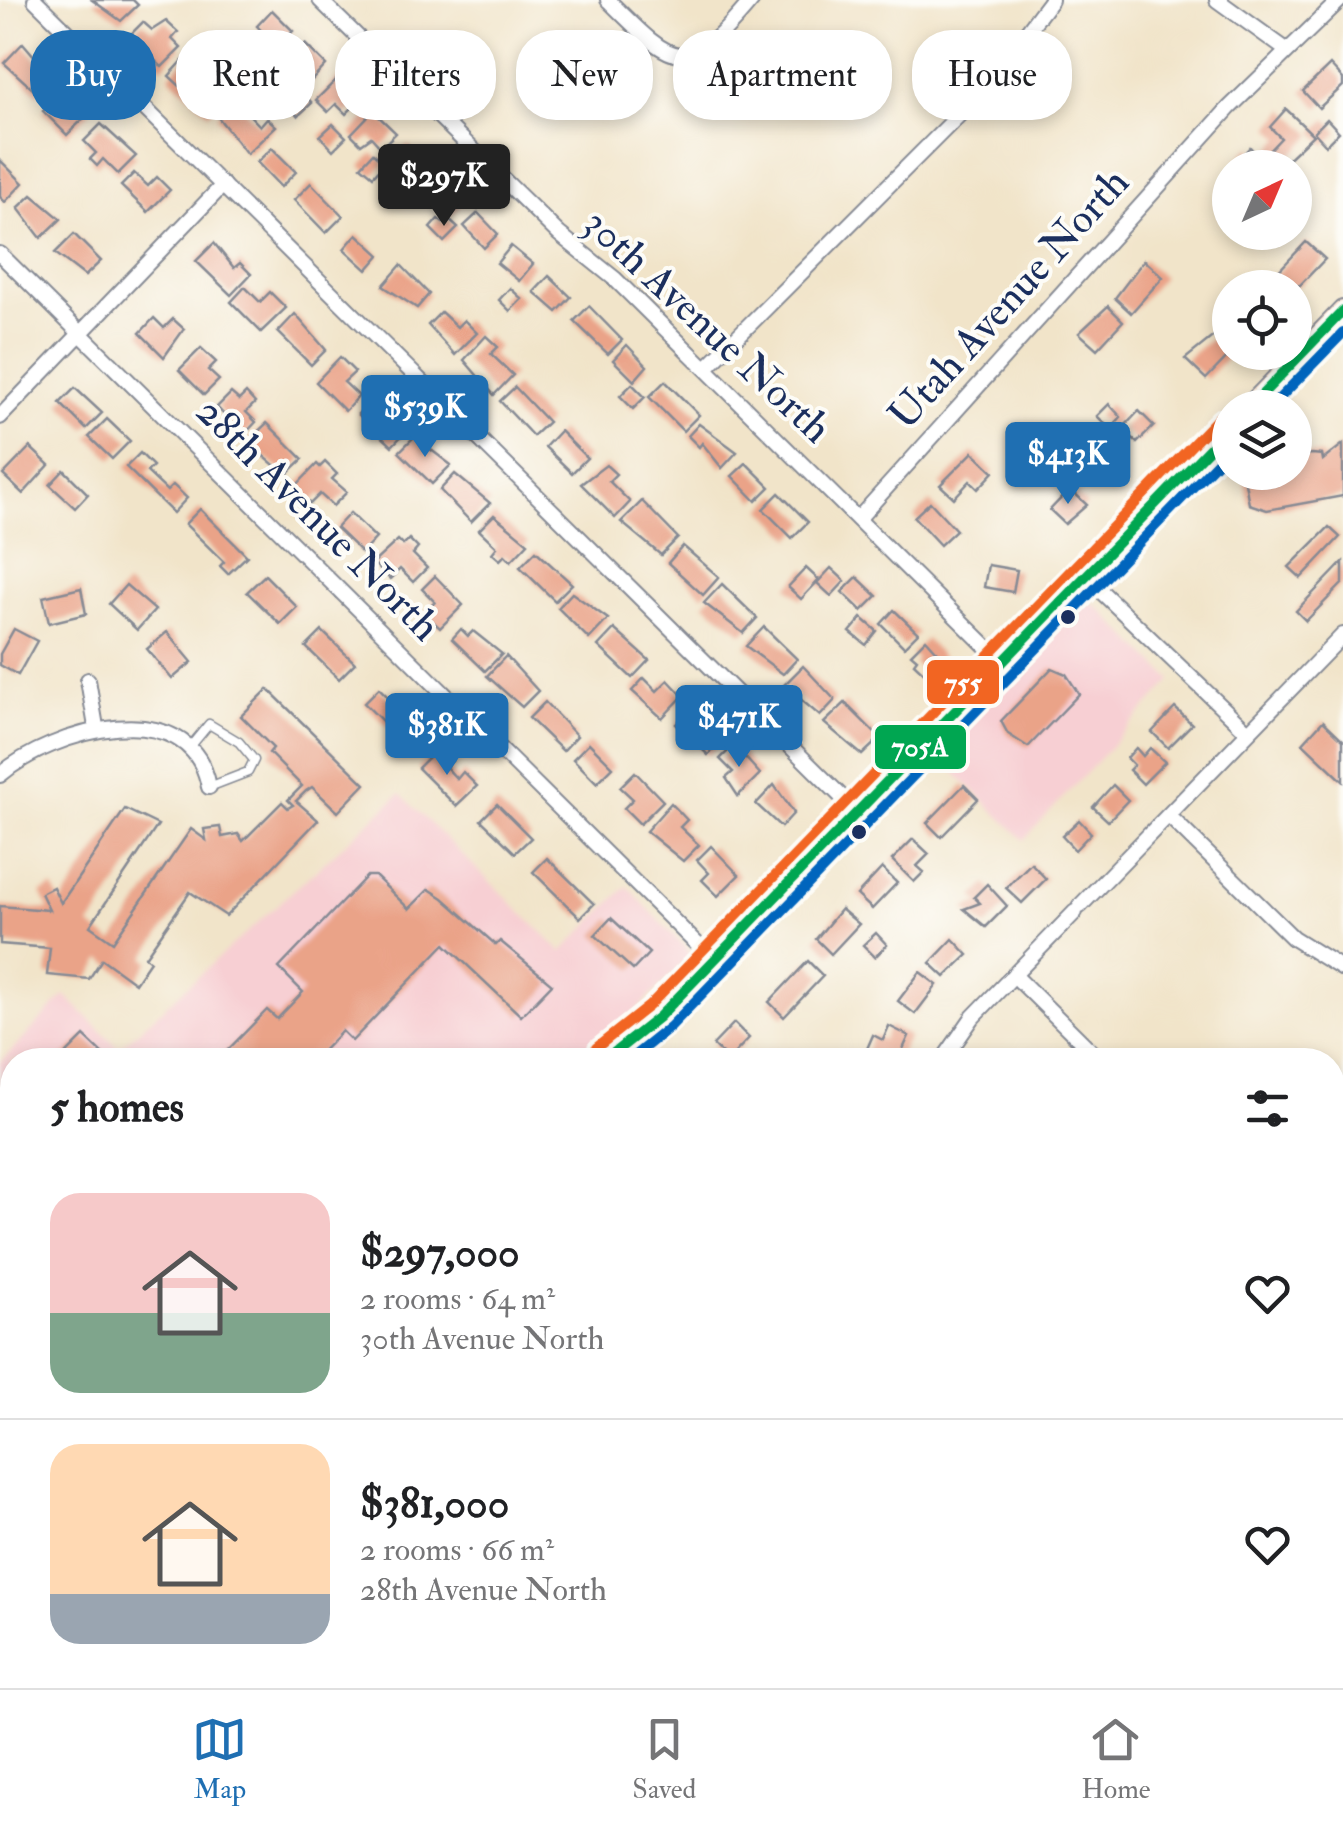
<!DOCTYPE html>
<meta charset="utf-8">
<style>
body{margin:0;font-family:"IM FELL Double Pica",serif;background:#f6f6f6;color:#202124;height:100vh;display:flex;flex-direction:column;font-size:38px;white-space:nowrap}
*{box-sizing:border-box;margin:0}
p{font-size:32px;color:#757577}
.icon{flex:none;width:55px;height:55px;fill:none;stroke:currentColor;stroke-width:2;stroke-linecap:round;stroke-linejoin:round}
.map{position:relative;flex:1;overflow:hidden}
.details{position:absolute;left:0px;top:1048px;width:1345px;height:642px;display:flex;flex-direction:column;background:#fff;border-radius:40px 40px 0 0;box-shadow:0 5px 15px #0003}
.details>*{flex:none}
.guide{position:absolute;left:30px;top:30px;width:1285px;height:90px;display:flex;gap:20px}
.needle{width:65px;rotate:44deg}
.controls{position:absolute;left:1212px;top:150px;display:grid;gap:20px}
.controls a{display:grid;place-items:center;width:100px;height:100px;border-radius:50%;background:#fff;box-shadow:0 5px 15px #0003;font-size:50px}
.price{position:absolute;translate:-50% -85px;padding:0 22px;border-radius:10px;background:#1f6fb2;color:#fff;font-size:32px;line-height:65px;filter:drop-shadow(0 2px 5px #0008)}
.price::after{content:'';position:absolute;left:50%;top:60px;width:30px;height:22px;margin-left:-15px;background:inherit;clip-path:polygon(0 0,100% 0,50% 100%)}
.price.on{background:#222;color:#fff}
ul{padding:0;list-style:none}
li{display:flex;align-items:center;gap:30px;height:250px;padding:0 50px}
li+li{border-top:2px solid #e0e0e0}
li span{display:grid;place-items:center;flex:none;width:280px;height:200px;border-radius:30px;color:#555}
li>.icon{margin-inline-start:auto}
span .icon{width:120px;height:120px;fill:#fffc;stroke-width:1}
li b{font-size:42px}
h2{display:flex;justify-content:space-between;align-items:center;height:120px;padding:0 50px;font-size:42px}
.tag{padding:0 35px;border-radius:40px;background:#fff;box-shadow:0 5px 15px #0003;font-size:35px;line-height:90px}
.tag.on{background:#1f6fb2;color:#fff}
.tabs{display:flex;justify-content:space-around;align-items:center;height:140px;border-top:2px solid #e0e0e0;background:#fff;font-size:28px;color:#757577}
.tabs a{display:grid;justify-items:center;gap:5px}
.tabs .on{color:#1f6fb2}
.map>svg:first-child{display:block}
.built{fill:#f7cfd3}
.green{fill:#adcb72;stroke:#647d68;stroke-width:2.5}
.building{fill:#eaa388}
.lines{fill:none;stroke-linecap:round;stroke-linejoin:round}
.service-casing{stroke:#868a94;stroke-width:11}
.minor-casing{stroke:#868a94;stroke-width:18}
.tertiary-casing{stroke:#868a94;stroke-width:21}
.secondary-casing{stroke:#868a94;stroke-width:24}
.path{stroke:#868a94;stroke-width:2.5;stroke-dasharray:8 8;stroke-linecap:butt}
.service{stroke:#fff;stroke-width:8}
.minor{stroke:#fff;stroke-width:14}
.tertiary{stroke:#fff;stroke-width:18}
.secondary{stroke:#fde4d1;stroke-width:20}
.bus-1-casing{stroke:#fdfcf7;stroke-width:18}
.bus-2-casing{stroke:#fdfcf7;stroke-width:18}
.bus-3-casing{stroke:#fdfcf7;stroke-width:18}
.bus-1{stroke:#00a651;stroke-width:10}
.bus-2{stroke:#0065bd;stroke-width:10}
.bus-3{stroke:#f26522;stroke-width:10}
.bus-dot{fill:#1b2f5e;stroke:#fdfcf7;stroke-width:4}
.labels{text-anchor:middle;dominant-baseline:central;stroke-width:8;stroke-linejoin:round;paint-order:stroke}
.street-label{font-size:42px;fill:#1b2f5e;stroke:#fdfcf7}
.line-badge{stroke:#fdfcf7;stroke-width:4}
.badge-label{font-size:28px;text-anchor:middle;font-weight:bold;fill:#fff}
</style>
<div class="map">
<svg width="1343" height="1688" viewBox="0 0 1343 1688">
<rect width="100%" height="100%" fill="#fdfcf7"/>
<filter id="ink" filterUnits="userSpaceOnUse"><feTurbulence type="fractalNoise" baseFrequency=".01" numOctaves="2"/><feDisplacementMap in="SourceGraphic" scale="20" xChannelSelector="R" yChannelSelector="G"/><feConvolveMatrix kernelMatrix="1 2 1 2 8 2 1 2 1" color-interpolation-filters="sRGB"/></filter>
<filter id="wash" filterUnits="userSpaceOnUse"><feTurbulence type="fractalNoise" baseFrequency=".0048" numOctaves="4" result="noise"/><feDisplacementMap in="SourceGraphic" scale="40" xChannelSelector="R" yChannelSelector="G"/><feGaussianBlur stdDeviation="2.25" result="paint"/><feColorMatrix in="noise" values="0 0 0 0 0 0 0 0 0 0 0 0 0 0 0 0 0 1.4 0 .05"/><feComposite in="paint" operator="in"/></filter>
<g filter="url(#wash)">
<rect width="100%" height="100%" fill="#f1e4c9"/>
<!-- built -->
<g class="built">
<path d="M1081,603L1095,604L1172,680L1024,840L937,755Z"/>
<path d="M400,794L562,952L627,886L692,955L587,1060H12V1096L0,1084V1063L65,995L119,1048Z"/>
</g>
<!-- green -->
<path class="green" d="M668,1678H796L786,1688H658Z"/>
<g id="blocks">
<!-- building -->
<g class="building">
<path d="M92,0H133L138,5L121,21Z"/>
<path d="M272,10L293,31L271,53L264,46L270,40L257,26Z"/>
<path d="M166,21L178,32L172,39L181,48L162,67L129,36L143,22L152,30Z"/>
<path d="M23,43L53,78L38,94L4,63Z"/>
<path d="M305,44L326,65L312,80L290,60Z"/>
<path d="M188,55L228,92L209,113L169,76Z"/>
<path d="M268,55L279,67L268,79L256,67Z"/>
<path d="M1330,65L1343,79V86L1319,108L1303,91Z"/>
<path d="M339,77L361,99L346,114L336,104L328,112L316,100Z"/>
<path d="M299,89L312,103L298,116L285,102Z"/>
<path d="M57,97L69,108L79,99L91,111L67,135L43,111Z"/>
<path d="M234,99L260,126L267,118L276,126L247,154L217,116Z"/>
<path d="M1286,109L1313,135L1278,168L1265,155L1281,138L1270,127Z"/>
<path d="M373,111L396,133L381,148L371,137L361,144L351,134Z"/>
<path d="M1327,119L1339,132L1326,145L1314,132Z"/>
<path d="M101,124L136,156L118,174L103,159L97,166L90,159L96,153L84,141Z"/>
<path d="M333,124L346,137L333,150L320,136Z"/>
<path d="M408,145L439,180L417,202L406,191L415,183L392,161Z"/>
<path d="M1250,147L1267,165L1234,168L1238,160Z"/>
<path d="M272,148L296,172L281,187L257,162Z"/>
<path d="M373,153L385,163L373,176L361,166Z"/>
<path d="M0,160L23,183L5,202L0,197Z"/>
<path d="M134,173L148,186L157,177L170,190L148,212L121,186Z"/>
<path d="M443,180L464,202L450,216L428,195Z"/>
<path d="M311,183L343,216L326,233L294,200Z"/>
<path d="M32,195L61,219L41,238L18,208Z"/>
<path d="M478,213L498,234L484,248L464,226Z"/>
<path d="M438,219L443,223L448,219L458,228L444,242L430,228Z"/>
<path d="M74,234L101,261L85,276L55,253Z"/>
<path d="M357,234L380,255L367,270L344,249Z"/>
<path d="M1306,242L1325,259L1300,285L1284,288L1273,277Z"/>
<path d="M214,243L234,268L240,263L251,274L231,295L196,261Z"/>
<path d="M511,246L533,264L519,281L497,263Z"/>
<path d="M1144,260L1163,277L1131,313L1115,298Z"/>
<path d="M401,265L429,294L417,308L383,286Z"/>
<path d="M549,276L571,297L557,312L534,292Z"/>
<path d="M245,287L260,302L270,292L286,308L261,332L231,302Z"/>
<path d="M510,288L522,299L510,311L499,300Z"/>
<path d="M589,306L622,340L608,354L574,321Z"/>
<path d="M1108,306L1123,321L1097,349L1079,333Z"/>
<path d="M441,312L457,327L464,320L477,333L455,355L428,325Z"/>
<path d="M295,314L326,350L311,365L278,332Z"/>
<path d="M154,318L164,328L173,319L184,329L164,357L140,333Z"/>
<path d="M1226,326L1230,354L1206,379L1185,359Z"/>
<path d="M486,336L498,347L491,354L513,375L494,395L464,360Z"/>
<path d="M627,345L647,366L634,381L613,360Z"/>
<path d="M201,348L216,362L208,370L219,380L204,395L179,370Z"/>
<path d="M340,357L355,372L344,382L359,396L345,411L316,382Z"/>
<path d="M665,381L699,415L683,431L649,397Z"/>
<path d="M632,384L645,397L633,409L620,396Z"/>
<path d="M515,387L548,422L533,436L500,401Z"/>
<path d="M75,388L102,413L86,429L60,403Z"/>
<path d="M231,393L239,400L246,393L255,403L246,412L256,422L243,436L217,407Z"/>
<path d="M374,398L411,426L392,446L358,414Z"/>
<path d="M1109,404L1121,417L1110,429L1097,416Z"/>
<path d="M1139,411L1154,426L1137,443L1122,429Z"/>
<path d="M107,419L130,441L112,459L89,437Z"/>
<path d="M267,423L303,459L286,475L247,442Z"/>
<path d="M699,424L737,452L722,468L702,443L699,447L688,436Z"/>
<path d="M560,431L587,458L572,473L545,447Z"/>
<path d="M414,437L451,465L432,484L399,452Z"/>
<path d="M1343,444V496L1267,510L1249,504L1244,477L1252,472H1295V457L1312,454L1322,455L1323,460Z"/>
<path d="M1107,446L1123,461L1102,483L1086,468Z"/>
<path d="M30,447L49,465L23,494L3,475Z"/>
<path d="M973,452L994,472L978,489L970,481L954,498L940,485Z"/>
<path d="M140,453L153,466L147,472L167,491L173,485L187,498L173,513L126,467Z"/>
<path d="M325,462L337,474L332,479L347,492L333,506L320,494L310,504L294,488L317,464L320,467Z"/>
<path d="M746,463L770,487L756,501L732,476Z"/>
<path d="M606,465L616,474L609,481L630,502L615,518L581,484Z"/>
<path d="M64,470L88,494L75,508L50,485Z"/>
<path d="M455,474L490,503L471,522L440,490Z"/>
<path d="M1070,489L1087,505L1065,524L1050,510Z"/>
<path d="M779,493L808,522L792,538L763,509Z"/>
<path d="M642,501L678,538L661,555L621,522Z"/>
<path d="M930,502L956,530L940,545L914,517Z"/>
<path d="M200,509L247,556L228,574L220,566L224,562L185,524Z"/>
<path d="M350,513L376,538L362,553L336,528Z"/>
<path d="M494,515L528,543L511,561L505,555L500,560L492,553L497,547L479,530Z"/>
<path d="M1329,527L1340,537L1301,578L1289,567Z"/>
<path d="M409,539L418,548L413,554L427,568L413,582L400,569L390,579L373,563L398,540L403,545Z"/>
<path d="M683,546L719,577L703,595L668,563Z"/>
<path d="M536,551L572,584L555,601L520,567Z"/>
<path d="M1343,562V583L1306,621L1296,611Z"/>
<path d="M988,565L1017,570L1013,592L984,587Z"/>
<path d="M806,568L819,580L801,599L788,587Z"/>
<path d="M831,568L845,581L831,596L817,583Z"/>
<path d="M265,575L297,607L280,624L247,592Z"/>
<path d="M435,576L463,605L440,628L424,613L435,602L422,589Z"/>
<path d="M857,577L877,596L862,611L842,592Z"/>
<path d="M722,584L757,618L743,633L704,603Z"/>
<path d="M126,585L155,610L137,630L109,604Z"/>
<path d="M81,588L86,614L49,623L43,597Z"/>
<path d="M572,593L608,619L589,639L558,608Z"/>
<path d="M894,610L918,633L904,647L881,624Z"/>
<path d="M862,618L877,631L866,645L850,632Z"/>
<path d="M764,627L797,659L783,674L746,646Z"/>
<path d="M14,629L37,641L18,675L0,665V654Z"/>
<path d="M461,629L468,636L473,631L502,654L485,671L452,639Z"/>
<path d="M614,629L649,660L632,678L598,646Z"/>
<path d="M322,631L355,663L339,679L306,647Z"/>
<path d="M167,632L192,662L172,679L147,649Z"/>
<path d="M926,639L954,670L938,686L914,663L917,659L911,654Z"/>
<path d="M506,656L538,691L522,707L487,676Z"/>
<path d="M803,666L835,700L820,716L784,685Z"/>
<path d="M1052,668L1066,674L1079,694L1028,747L1008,734L1001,721Z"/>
<path d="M644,678L657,691L668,680L683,696L662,718L632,691Z"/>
<path d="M379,688L411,720L396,735L364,703Z"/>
<path d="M268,689L365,784L338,812L312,787L306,791L296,801L318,820L226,916L190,892L145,957L150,961L135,983L102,959L89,979L47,975L50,948L0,944V906L49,910L41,893L53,887L61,903L125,809L158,825L90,926L113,942L191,829L206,840L204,829L220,827L222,837L238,834L243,841L282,802L288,808L293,805L288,800L302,786L269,753L273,748L241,716Z"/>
<path d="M545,702L577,736L563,751L529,718Z"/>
<path d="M845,703L880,738L862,755L824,723Z"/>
<path d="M694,706L723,741L708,755L676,724Z"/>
<path d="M1175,708L1192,724L1168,748L1152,732Z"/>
<path d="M1323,721L1343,740V781L1303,743Z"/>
<path d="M589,743L613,767L597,783L573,759Z"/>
<path d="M734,745L760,774L738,796L726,778L733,772L720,759Z"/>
<path d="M438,748L452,761L446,767L457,779L463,772L477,786L456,806L418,768Z"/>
<path d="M1136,748L1143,756L1150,748L1165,762L1143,784L1129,770L1134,765L1127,758Z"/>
<path d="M635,772L663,801L640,824L624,808L633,799L620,787Z"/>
<path d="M774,785L794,813L781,827L756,804Z"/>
<path d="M964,785L978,799L941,837L927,823Z"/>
<path d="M1113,785L1128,800L1108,821L1093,807Z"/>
<path d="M671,803L687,820L680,827L699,845L683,861L646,831Z"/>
<path d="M497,804L531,838L515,853L481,820Z"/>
<path d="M1079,820L1091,833L1075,850L1062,836Z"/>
<path d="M913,839L929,854L917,866L924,872L914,882L892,860Z"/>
<path d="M711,846L739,875L718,896L702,880L709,873L697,860Z"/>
<path d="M547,858L594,904L580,918L533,872Z"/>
<path d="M1031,863L1046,879L1022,903L1006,888Z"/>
<path d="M882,868L897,883L872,909L857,895Z"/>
<path d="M367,876H375L409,909L429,889L443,898L496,945L500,941L552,984L521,1016L445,944L352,1041L342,1031L314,1060H218L267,1010L277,1019L303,992L279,968Z"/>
<path d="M987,884L1007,906L986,927L964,909L980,903L974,897Z"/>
<path d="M841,909L859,924L831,954L816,939Z"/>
<path d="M611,918L649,953L633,970L595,935Z"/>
<path d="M876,933L887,945L875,957L863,945Z"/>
<path d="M953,939L968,955L945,977L930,963Z"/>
<path d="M808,961L823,976L784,1017L769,1002Z"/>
<path d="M920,972L937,985L915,1014L898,1001Z"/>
<path d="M734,1023L749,1038L728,1060L713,1045Z"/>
<path d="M889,1026L909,1036L898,1060H878L866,1051L873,1035L883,1040Z"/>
<path d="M84,1036L104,1055L99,1060H60Z"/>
<path d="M12,1258V1334L0,1322V1270Z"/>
<path d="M169,1678H225L215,1688H180Z"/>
<path d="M372,1678H419L428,1686L383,1688Z"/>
</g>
</g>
</g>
<g filter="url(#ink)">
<use href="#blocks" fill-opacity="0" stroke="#868a94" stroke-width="2.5"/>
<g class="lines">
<defs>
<g id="service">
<path d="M190,747L209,724L239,742L254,760L248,772L209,787"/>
<path d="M137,1678L148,1688"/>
<path d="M439,1678L450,1688"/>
<path d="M245,1688L254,1678"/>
<path d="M295,1688L305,1678"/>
</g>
<g id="minor">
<path d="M35,0L858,813"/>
<path d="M320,0L559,234L615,279L1003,663"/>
<path d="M608,0C676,68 686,79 752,0"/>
<path d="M1217,0L1285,49"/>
<path d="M0,254L714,961"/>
<path d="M706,368L980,94L1051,0"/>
<path d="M0,417L223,185"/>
<path d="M858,519L1229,108L1340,0"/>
<path d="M1086,577L1248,732"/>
<path d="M88,680L96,727"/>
<path d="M0,775C51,731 191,689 209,787"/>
<path d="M1169,816L1293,938L1343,969"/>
<path d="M1080,906L1343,635"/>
<path d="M1014,975L1100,1060"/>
<path d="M943,1060L973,1017L1075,912"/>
<path d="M1332,1286L1343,1296"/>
<path d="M1332,1442L1343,1431"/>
<path d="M804,1688L814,1678"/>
<path d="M1093,1688L1103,1678"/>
</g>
<g id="tertiary">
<path d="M0,1107L12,1119"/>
<path d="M583,1678L594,1688"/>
</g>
<g id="secondary">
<path d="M1249,408L1343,311"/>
<path d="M605,1060L659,1017L1230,427"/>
<path d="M9,1688L19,1678"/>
</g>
</defs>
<!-- service casing -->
<use href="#service" class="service-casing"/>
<!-- minor casing -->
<use href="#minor" class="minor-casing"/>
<!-- tertiary casing -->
<use href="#tertiary" class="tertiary-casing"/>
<!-- secondary casing -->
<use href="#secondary" class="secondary-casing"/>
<!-- path -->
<path class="path" d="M755,1681L761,1688"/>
<!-- service -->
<use href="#service" class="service"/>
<!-- minor -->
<use href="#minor" class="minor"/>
<!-- tertiary -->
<use href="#tertiary" class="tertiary"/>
<!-- secondary -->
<use href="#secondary" class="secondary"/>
<defs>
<g id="bus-1">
<path d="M1249,408L1343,311"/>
<path d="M605,1060L659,1017L1230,427"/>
</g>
<g id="bus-2">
<path d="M1270,408L1343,333"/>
<path d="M629,1060L670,1027L1230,449"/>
</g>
<path id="bus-3" d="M596,1048L649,1006L1219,417"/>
</defs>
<!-- bus-1 casing -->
<use href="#bus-1" class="bus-1-casing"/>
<!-- bus-2 casing -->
<use href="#bus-2" class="bus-2-casing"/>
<!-- bus-3 casing -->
<use href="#bus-3" class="bus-3-casing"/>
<!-- bus-1 -->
<use href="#bus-1" class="bus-1"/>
<!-- bus-2 -->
<use href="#bus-2" class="bus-2"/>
<!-- bus-3 -->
<use href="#bus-3" class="bus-3"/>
</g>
</g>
<!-- markers -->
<g class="bus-dot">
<circle cx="1068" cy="617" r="9"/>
<circle cx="859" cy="832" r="9"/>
</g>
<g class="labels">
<!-- street labels -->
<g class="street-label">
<text transform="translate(1009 299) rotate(-48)">Utah Avenue North</text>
<text transform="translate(707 326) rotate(43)">30th Avenue North</text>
<text transform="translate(318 519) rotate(45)">28th Avenue North</text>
</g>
</g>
<g class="line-badge">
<rect x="925" y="658" width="76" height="48" rx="10" fill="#f26522"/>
<rect x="873" y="723" width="95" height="48" rx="10" fill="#00a651"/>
</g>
<g class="badge-label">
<text x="963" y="692">755</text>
<text x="920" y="756">705A</text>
</g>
</svg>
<div class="controls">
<a><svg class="needle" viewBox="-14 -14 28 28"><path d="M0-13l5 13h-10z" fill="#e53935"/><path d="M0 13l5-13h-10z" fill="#757577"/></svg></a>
<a><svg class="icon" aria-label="locate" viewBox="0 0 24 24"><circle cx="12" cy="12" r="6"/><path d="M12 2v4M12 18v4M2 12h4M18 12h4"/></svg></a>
<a><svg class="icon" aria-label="layers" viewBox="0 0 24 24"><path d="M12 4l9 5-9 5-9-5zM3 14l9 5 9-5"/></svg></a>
</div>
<b class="price on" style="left:444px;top:229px">$297K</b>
<b class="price" style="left:425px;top:460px">$539K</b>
<b class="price" style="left:1068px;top:507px">$413K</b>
<b class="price" style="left:739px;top:770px">$471K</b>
<b class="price" style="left:447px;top:778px">$381K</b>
<div class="guide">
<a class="tag on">Buy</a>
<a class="tag">Rent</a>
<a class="tag">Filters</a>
<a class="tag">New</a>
<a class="tag">Apartment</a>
<a class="tag">House</a>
</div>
<section class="details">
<h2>5 homes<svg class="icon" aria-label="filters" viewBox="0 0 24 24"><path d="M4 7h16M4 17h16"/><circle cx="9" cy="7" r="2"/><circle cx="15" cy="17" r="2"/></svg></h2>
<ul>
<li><span style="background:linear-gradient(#f6c9c9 60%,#7fa58c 0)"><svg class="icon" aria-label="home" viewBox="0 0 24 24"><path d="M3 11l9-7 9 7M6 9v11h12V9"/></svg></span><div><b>$297,000</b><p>2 rooms · 64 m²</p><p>30th Avenue North</p></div><svg class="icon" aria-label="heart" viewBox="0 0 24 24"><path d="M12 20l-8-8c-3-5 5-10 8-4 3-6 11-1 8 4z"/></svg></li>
<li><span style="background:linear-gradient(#ffd9b3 75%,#9aa5b1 0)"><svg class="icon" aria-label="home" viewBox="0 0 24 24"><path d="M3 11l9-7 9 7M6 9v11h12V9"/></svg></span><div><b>$381,000</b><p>2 rooms · 66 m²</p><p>28th Avenue North</p></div><svg class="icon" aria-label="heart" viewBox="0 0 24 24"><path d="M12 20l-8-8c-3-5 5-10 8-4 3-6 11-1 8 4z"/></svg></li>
</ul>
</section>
</div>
<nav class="tabs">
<a class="on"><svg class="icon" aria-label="map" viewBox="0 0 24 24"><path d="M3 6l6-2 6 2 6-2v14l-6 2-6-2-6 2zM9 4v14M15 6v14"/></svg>Map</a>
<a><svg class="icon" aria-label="saved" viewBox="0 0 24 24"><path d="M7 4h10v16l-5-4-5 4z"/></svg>Saved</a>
<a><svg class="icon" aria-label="home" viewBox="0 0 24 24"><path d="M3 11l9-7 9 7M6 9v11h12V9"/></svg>Home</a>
</nav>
